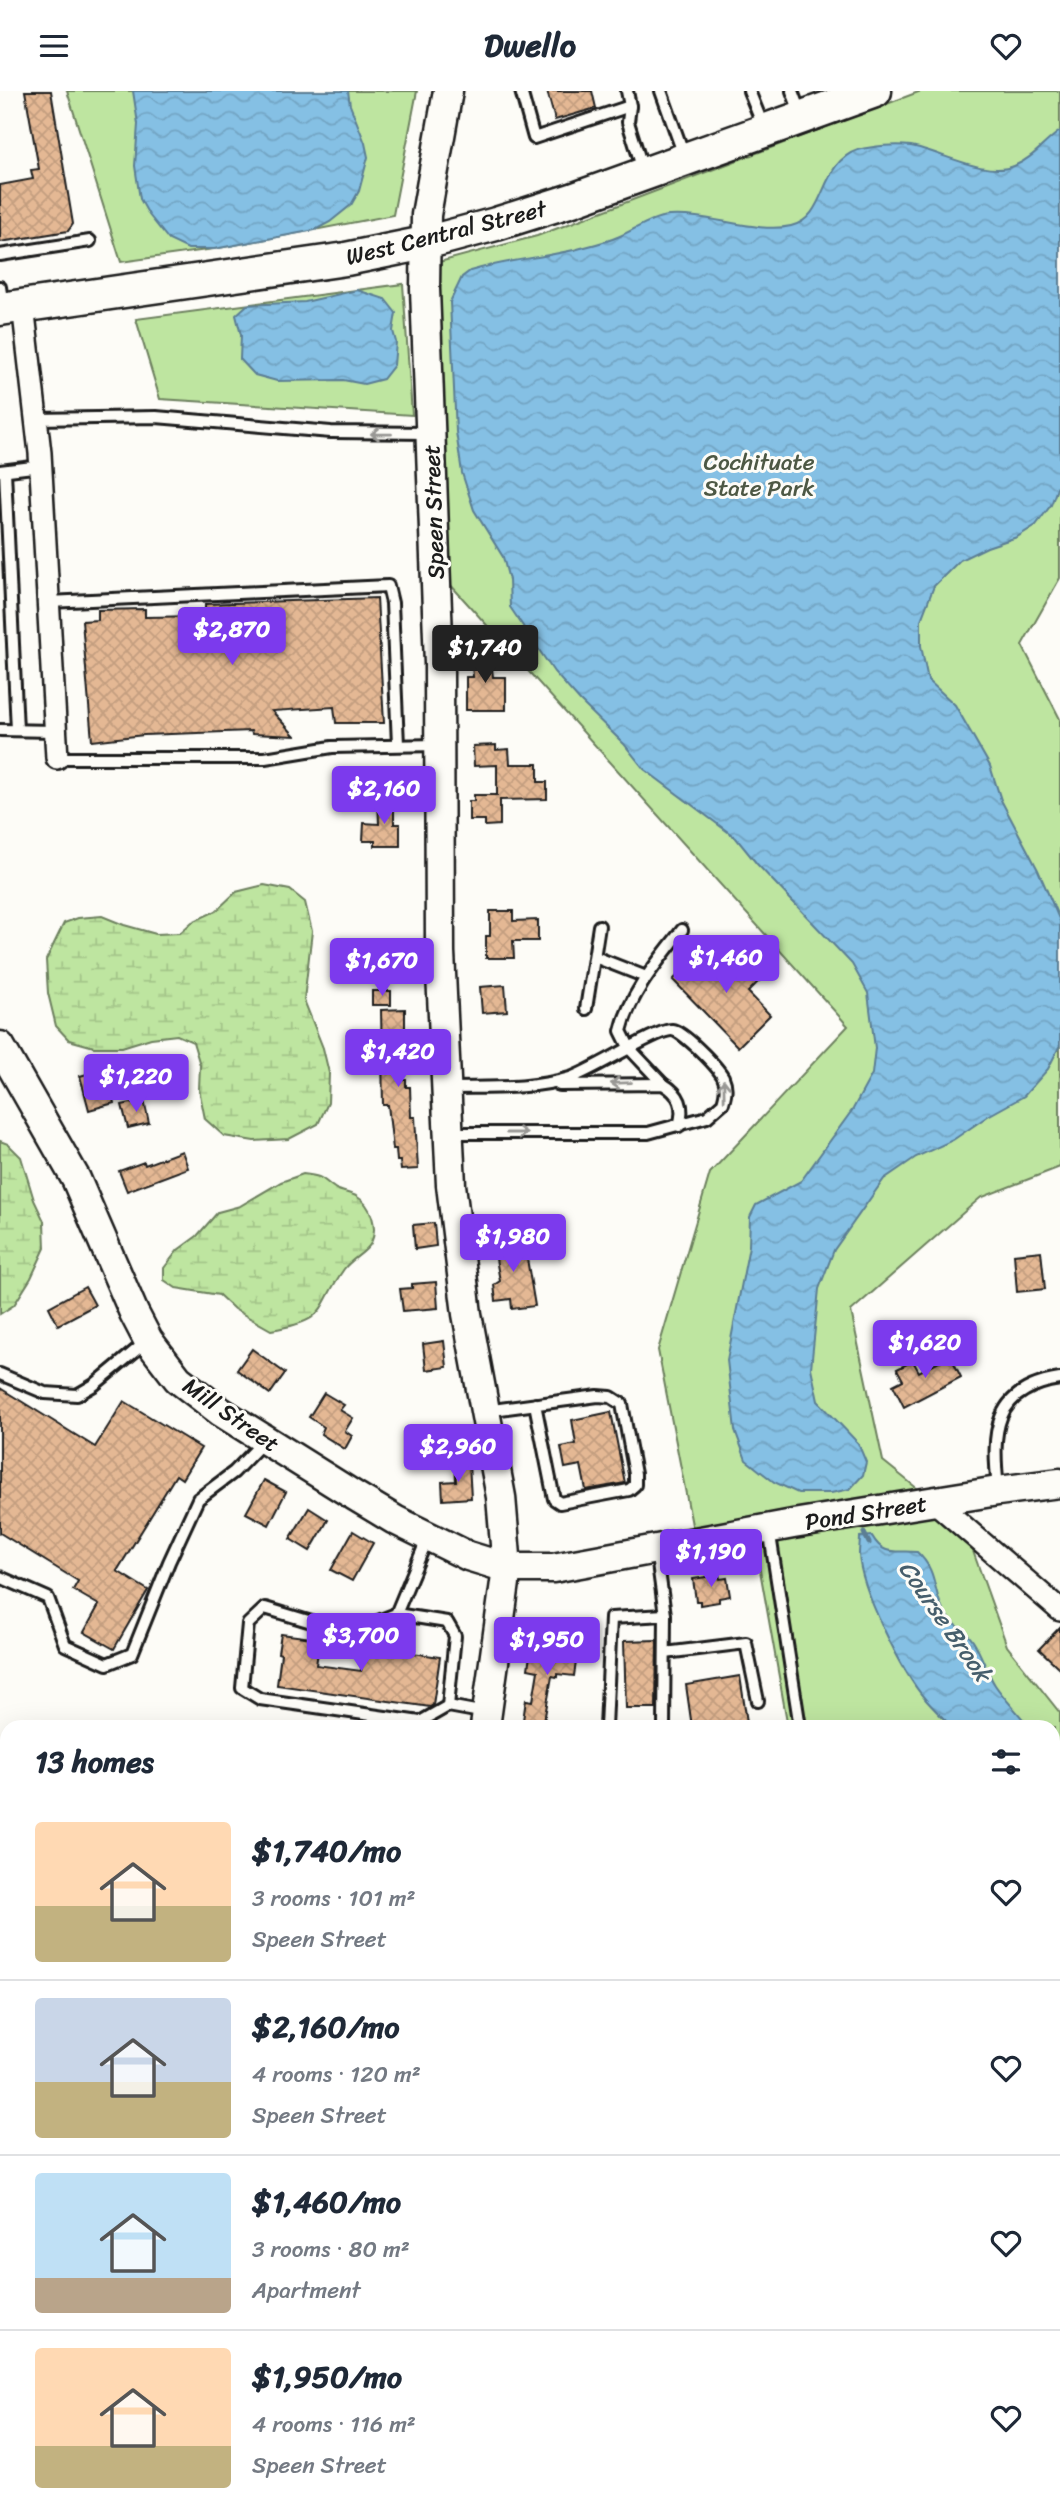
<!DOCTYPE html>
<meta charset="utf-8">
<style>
body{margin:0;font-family:Sriracha,sans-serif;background:#f2f2f3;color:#1f2937;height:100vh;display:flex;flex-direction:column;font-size:26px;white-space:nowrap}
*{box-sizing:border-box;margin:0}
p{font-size:23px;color:#747a83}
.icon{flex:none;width:38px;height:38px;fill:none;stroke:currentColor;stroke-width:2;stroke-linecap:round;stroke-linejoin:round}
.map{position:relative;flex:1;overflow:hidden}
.drawer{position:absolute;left:0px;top:1629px;width:1060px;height:800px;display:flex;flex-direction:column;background:#fff;border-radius:21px 21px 0 0;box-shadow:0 7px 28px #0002}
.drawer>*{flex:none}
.price{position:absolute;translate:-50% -60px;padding:0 16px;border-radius:7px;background:#7c3aed;color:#fff;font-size:23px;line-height:46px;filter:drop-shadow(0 2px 4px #0008)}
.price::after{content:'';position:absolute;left:50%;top:42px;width:21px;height:16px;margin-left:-10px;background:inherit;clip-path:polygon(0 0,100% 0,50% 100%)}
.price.current{background:#222;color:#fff}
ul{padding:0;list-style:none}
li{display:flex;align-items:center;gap:21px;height:175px;padding:0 35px}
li+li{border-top:2px solid #e0e1e3}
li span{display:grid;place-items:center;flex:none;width:196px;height:140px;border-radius:7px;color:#555}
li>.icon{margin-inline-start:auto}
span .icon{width:84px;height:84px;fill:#fffc;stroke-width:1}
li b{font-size:30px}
h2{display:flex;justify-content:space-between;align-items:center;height:84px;padding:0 35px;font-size:30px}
header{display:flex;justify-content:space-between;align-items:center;height:91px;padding:0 35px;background:#fff;font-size:32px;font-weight:700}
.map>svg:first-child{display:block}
.wetland{fill:url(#wetland-marsh);stroke:#6d805e;stroke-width:2}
.park{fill:#bee5a0;stroke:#6d805e;stroke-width:2}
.water{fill:url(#water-waves);stroke:#5b7e94;stroke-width:2}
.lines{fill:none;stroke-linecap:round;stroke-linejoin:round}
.stream{stroke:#5b7e94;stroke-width:5}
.building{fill:url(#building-cross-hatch);stroke:#1c1c1c;stroke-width:2}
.service-casing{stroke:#1c1c1c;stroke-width:16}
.minor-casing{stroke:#1c1c1c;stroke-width:26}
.tertiary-casing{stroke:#1c1c1c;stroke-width:33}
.secondary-casing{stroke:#1c1c1c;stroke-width:37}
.service{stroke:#fdfcf7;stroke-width:10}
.minor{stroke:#fdfcf7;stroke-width:21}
.tertiary{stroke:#fdfcf7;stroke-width:28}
.secondary{stroke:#fdfcf7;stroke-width:32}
.oneway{stroke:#989794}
.labels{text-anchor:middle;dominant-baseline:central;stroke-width:6;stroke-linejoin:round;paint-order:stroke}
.street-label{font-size:23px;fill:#1c1c1c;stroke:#fdfcf7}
.park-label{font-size:23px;fill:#4d5844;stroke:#fdfcf7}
.water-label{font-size:24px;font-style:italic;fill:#465e6c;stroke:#fdfcf7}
</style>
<header><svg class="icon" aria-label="menu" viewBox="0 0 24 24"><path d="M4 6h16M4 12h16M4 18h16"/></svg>Dwello<svg class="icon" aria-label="heart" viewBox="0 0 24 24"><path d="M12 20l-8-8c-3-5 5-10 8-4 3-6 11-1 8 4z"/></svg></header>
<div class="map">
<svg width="1060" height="2428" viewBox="0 0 1060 2428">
<defs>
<pattern id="wetland-marsh" width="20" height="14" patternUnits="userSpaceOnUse" patternTransform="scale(1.75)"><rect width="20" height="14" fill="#bee5a0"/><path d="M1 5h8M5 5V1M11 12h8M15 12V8" fill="none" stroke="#a3c489"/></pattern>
<pattern id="water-waves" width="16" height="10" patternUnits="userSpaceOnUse" patternTransform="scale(1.75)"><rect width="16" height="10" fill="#85c0e4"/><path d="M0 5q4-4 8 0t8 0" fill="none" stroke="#72a4c3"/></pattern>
<pattern id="building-cross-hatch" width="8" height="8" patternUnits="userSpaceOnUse" patternTransform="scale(1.75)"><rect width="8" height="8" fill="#e4b894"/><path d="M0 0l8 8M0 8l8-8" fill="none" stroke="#c39e7f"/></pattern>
</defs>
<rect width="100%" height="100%" fill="#fdfcf7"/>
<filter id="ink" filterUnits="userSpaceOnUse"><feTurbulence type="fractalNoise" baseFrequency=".0143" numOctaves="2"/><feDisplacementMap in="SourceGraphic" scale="14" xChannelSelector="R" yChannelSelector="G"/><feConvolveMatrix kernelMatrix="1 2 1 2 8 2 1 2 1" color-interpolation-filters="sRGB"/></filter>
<g filter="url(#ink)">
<!-- wetland -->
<g class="wetland">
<path d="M264,794L290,799L305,811L312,840L304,909L323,957L329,982L328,1012L318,1033L289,1048L254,1050L224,1045L205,1028L199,998L200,974L193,951L177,944L151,947L122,956H94L69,949L56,935L48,902L46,869L64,832L78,827L102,825L124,834L156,843L180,842L192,831L216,820L236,801Z"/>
<path d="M0,1050L8,1053L21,1066L34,1109L44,1130L45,1157L31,1187L14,1214L0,1223Z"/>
<path d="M303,1083C327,1086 319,1087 336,1098C342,1101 350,1102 356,1105C372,1114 378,1137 371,1152C367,1161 351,1168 344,1178C315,1219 330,1229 271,1239L234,1218L219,1204L176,1197L164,1189V1177L178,1159L197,1145L218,1121L240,1115L281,1091Z"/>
</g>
<!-- park -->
<g class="park">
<path d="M67,0H417L393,124L214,158L121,171Z"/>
<path d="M921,0H1060V487L1022,554L1060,628V1076L980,1107L851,1220L883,1370L964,1435L1007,1555L1060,1622V1965L1054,1984V1636H788L751,1429L693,1439L658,1259L710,1082L848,935L448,491L436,183L439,171L537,145Z"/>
<path d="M403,193L412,324L160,308L136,228Z"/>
<path d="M705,2422H979L977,2428H705Z"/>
</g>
<!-- water -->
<g class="water">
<path d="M133,0H348L350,14L365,52L368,66L359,100L351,114L330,131L315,139L214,158H188L169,149L149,124L140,108L135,75L138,33Z"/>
<path d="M1060,40V389L1051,414L1036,434L1017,446L987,456L960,469L934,495L921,529V555L928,589L955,614L990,675L1001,709L1038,779L1060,830V954L1048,978L1024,1005L988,1025L953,1049L916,1066L884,1088L834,1159L819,1198L811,1277L818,1310L858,1352L866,1371L863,1384L850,1398L831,1402H798L774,1391L746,1369L735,1339L727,1269L749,1155L750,1126L756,1114L801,1090L853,1018L872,983L875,957L868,902L852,873L757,773L736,747L644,678L624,653L580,610L554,581L510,516L509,489L503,466L474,419L462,382L456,341L450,211L462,186L470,180C507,168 547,167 585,156C597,153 609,150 620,145C636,138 652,126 669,125C707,122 757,143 791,135C828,127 818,72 858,59C873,55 895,53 911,55C939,60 986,87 1014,75C1032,68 1044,51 1060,40Z"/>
<path d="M357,199L385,208L396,222L393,240L396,251L394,274L383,288L364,293L343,289L277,290L255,284L240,268L241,244L236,224L247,214L305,211Z"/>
<path d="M872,1445C884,1466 895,1459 917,1461C940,1482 931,1501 946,1524C952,1533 966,1539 973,1550C982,1564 986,1580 995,1594C1005,1609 1019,1622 1029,1636H952C943,1627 934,1618 926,1609C903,1583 860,1497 859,1463C859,1457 860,1452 860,1446Z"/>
<path d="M1054,1682C1060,1708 1060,1742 1054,1767Z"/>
<path d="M754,2422H836L834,2428H754Z"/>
</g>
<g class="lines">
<!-- stream -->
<path class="stream" d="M864,1442L869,1452"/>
</g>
<!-- building -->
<g class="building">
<path d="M25,0H51L73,133L68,140L0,151V94L33,88L31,79L39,78Z"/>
<path d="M547,0H592L596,17L555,29Z"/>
<path d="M377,507L384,632H336L334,616L272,620L295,645L252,643L251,640L144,644L92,650L82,530L98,529V519L145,518V526L205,525V513Z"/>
<path d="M490,559L493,586H506V619H466V586H473L471,561Z"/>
<path d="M496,654V659L509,658L510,673H538V691H547V708L500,709V734L485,735V729H469V710H474V704H497V674L474,675L473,655Z"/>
<path d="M378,708H394V733H400V755H375V750H363L364,732L379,733Z"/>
<path d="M490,820H513V830L538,829V850H513L514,867H486V845H490Z"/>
<path d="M377,851H403V880H379Z"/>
<path d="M739,861L763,886L748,901L770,924L738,956L673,889L693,869L701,877L715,863L726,874Z"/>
<path d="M505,894L507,920L482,922L480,896Z"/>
<rect x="372" y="900" width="19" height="14"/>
<path d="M405,918V948H401L403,989H406V996H410L411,1026H415L418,1078L401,1079L400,1070H397L396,1058H393L388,1014H383L381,919Z"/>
<path d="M105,978L114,1012L89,1019L80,985Z"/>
<path d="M144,1009L149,1032L128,1037L122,1014Z"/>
<path d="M182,1060L188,1077L127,1100L119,1080L144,1071L145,1074Z"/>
<path d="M434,1132L436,1155L415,1158L413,1134Z"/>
<path d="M518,1146L519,1151L524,1150L535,1215L512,1218L511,1208L496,1210L494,1194L500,1190L493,1151Z"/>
<path d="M1041,1160L1045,1198L1017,1201L1014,1163Z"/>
<path d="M436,1191L438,1217L403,1220L400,1198L412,1197V1193Z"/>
<path d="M85,1196L95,1214L58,1234L49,1216Z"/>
<path d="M444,1250L447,1276L426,1279L423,1253Z"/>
<path d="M252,1258L285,1282L270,1303L237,1279Z"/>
<path d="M950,1264L961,1286L904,1316L893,1294L903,1289L897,1278L913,1270L919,1281Z"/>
<path d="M0,1297L95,1356L124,1310L201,1357L182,1388L176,1384L117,1480L148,1499L114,1558L84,1541L99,1514L73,1499L78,1490L0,1442Z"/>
<path d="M324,1302L344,1314L340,1319L353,1327L345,1340L352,1345L345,1358L321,1343L324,1336L309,1326Z"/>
<path d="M611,1321L625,1392L586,1399L581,1374L565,1377L561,1356L576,1353L572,1329Z"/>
<path d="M437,1335L440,1354L421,1357L418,1338Z"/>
<path d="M455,1372H469L471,1407L443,1409L442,1391L456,1390Z"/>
<path d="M264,1389L286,1401L269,1434L246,1422Z"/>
<path d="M309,1417L328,1429L310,1460L290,1448Z"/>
<path d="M353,1440L373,1452L352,1490L331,1479Z"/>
<path d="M719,1484L720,1488L727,1487L730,1505L719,1507V1511L700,1514V1510H696L693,1488Z"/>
<path d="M1060,1536V1578L1039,1558Z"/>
<path d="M281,1543L320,1548L316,1574L361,1580L365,1555L440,1566L433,1614L430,1616L277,1594L281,1563L278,1562Z"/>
<path d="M657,1549L656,1617H626L624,1550Z"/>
<path d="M532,1550L578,1557L574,1585L557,1583V1586L552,1585L543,1636H522L526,1609L533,1610L538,1580L528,1578Z"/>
<path d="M740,1585L747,1631L711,1636H692L686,1594Z"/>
</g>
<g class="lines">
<defs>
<g id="service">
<path d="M521,0L534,47L630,15"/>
<path d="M627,0L630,15L628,31L643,79"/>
<path d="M661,0L685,67"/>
<path d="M749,0L764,37"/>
<path d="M792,0L801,24"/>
<path d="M0,164L90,150"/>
<path d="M0,196L3,215"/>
<path d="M37,328L156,326L331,341L429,342"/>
<path d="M0,380L41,375"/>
<path d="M5,380L17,639"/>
<path d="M49,511L388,495L392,512L398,654"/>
<path d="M0,639L56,640"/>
<path d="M57,667H265L332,656L438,654"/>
<path d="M595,866L646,886"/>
<path d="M586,918L599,835"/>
<path d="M663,993L630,958L621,940C630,902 659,869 682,839"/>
<path d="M559,994L663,993C680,1003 685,1015 679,1035"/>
<path d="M447,997C488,996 530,999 570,987C592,980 657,938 672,939C683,940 717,975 723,986C727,995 726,1002 723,1012L707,1026L648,1042H449"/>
<path d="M0,1283L45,1302L77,1304L94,1294L147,1250"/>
<path d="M485,1320L598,1305L611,1306L622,1313L635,1383V1394L629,1399L560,1412L554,1408L535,1313"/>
<path d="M998,1398C992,1342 992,1298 1060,1288"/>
<path d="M769,1438L800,1636"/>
<path d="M428,1446L396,1523L348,1542L265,1517L248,1533L242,1597L260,1608L420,1631L448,1615L486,1622"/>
<path d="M656,1458L665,1524L664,1636"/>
<path d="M0,1486L48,1507L65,1554L107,1573L132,1563L169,1471L198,1408L234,1381L263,1351"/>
<path d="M396,1523L447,1531L455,1545L448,1615"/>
<path d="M665,1562L746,1552L758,1610"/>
<path d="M606,1636L611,1527L665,1524"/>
</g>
<g id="minor">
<path d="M23,214L40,362L57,667"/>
<path d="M935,1411L1060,1519"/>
<path d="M0,2047L2,2032"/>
<path d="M1054,2251L1060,2253"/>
<path d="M559,2422L566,2428"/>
<path d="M619,2422L625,2428"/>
</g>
<g id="tertiary">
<path d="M448,0L426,124L425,198L439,573L440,861L451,1094L467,1223L501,1406L507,1477L485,1636"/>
<path d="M0,955L76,1088L134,1222L148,1249L178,1288L221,1321L355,1405L395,1429L468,1465L507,1477H553L793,1433L998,1400L1060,1392"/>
<path d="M252,2428L254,2422"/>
</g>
<path id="secondary" d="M0,218L346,168L425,152L496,133L572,109L875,0"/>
</defs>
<!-- service casing -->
<use href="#service" class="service-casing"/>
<!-- minor casing -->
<use href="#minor" class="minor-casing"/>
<!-- tertiary casing -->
<use href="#tertiary" class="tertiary-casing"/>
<!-- secondary casing -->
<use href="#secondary" class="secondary-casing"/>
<!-- service -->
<use href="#service" class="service"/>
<!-- minor -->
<use href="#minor" class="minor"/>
<!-- tertiary -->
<use href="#tertiary" class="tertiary"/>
<!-- secondary -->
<use href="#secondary" class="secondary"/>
</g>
<!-- one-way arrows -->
<defs><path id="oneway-shaft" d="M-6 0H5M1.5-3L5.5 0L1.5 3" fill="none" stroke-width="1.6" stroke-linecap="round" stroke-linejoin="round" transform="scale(1.75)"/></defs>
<g class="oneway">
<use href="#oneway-shaft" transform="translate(381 343) rotate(-179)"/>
<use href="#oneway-shaft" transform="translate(621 992) rotate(178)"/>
<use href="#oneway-shaft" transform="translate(724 999) rotate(-91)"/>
<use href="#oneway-shaft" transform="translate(517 1042)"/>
</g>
</g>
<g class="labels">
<!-- street labels -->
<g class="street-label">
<text transform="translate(446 142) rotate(-14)">West Central Street</text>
<text transform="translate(434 421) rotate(-92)">Speen Street</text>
<text transform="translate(231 1324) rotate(35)">Mill Street</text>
<text transform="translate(866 1422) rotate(-9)">Pond Street</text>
</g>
<!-- park labels -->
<g class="park-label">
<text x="759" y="371">Cochituate<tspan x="759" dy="26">State Park</tspan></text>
</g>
<!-- water labels -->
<g class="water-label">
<text transform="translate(945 1530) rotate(55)">Course Brook</text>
</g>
</g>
</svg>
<b class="price" style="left:232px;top:576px">$2,870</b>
<b class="price current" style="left:485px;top:594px">$1,740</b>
<b class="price" style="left:384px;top:735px">$2,160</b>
<b class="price" style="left:726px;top:904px">$1,460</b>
<b class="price" style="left:382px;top:907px">$1,670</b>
<b class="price" style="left:398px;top:998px">$1,420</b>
<b class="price" style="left:136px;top:1023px">$1,220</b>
<b class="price" style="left:513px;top:1183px">$1,980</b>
<b class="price" style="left:925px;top:1289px">$1,620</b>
<b class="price" style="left:458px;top:1393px">$2,960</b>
<b class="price" style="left:711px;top:1498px">$1,190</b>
<b class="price" style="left:361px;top:1582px">$3,700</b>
<b class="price" style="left:547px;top:1586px">$1,950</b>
<section class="drawer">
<h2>13 homes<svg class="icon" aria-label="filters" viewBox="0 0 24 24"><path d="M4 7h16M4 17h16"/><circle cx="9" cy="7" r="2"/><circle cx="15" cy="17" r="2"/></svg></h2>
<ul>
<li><span style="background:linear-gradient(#ffd9b3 60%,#c2b280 0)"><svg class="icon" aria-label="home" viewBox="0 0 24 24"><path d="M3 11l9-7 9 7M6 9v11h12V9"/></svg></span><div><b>$1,740/mo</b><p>3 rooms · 101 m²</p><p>Speen Street</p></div><svg class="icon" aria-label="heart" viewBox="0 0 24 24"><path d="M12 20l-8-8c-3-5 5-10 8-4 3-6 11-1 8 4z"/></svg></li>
<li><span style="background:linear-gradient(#c9d6e8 60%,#c2b280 0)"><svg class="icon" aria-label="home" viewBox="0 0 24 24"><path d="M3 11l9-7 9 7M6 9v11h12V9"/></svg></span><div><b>$2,160/mo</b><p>4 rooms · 120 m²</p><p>Speen Street</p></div><svg class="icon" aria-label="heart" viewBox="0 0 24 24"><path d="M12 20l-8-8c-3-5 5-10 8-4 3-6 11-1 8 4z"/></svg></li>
<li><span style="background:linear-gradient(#bfe0f5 75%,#b9a48a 0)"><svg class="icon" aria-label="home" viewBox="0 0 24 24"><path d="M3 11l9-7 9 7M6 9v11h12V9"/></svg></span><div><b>$1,460/mo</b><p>3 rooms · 80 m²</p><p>Apartment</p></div><svg class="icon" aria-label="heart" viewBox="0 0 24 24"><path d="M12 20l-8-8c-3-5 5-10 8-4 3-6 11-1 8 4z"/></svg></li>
<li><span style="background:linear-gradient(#ffd9b3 70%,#c2b280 0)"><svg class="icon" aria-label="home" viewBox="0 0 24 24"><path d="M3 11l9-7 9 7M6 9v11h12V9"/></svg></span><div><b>$1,950/mo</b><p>4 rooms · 116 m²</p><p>Speen Street</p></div><svg class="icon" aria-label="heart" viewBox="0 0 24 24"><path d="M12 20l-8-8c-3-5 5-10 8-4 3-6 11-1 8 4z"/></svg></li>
</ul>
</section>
</div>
